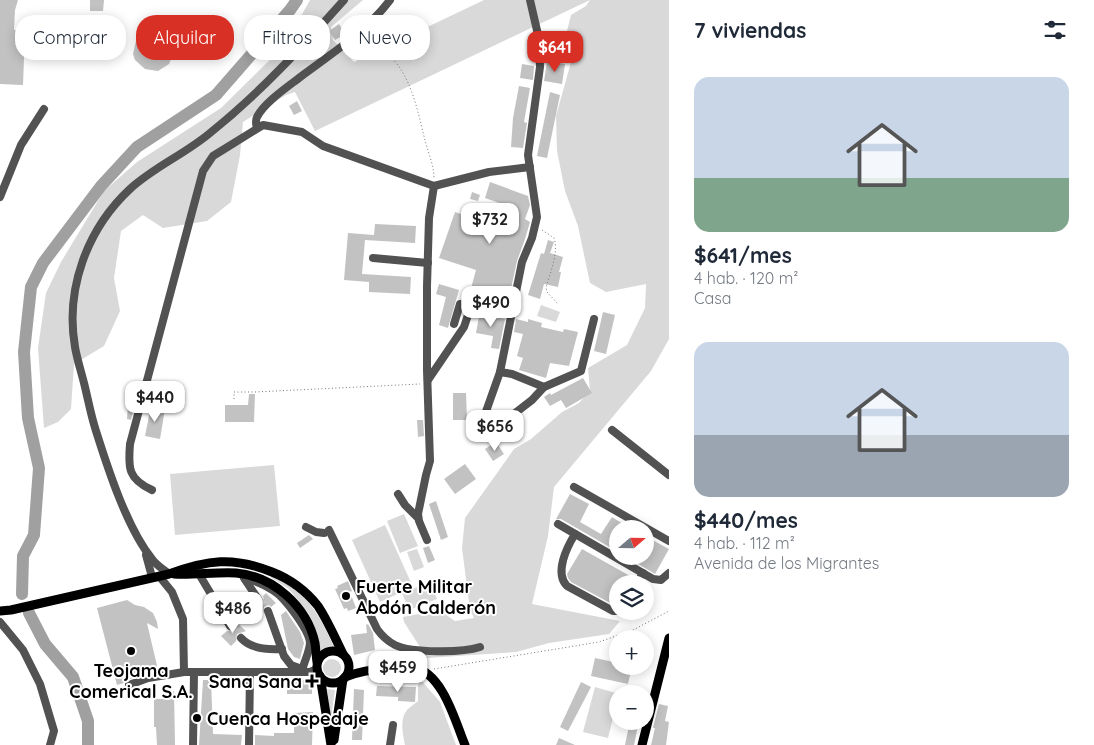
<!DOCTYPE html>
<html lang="es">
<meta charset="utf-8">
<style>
body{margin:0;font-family:Quicksand,sans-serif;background:#f6f6f7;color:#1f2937;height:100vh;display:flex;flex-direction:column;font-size:19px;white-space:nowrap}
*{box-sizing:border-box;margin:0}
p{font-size:16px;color:#747a83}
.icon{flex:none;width:28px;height:28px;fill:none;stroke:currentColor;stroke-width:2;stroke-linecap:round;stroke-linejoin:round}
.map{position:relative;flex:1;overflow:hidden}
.drawer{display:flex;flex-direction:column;background:#fff;width:425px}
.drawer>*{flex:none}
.top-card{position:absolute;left:15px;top:15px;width:475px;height:45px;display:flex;gap:10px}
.needle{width:32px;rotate:70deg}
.fabs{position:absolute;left:609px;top:520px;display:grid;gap:10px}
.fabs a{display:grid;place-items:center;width:45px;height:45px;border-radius:50%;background:#fff;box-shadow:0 2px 12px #0003;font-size:25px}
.price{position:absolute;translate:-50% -42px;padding:0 11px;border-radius:10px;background:#fff;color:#222;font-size:16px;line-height:32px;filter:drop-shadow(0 1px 2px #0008)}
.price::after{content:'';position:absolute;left:50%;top:30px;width:15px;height:11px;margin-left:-8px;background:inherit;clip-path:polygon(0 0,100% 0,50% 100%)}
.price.selected{background:#d93025;color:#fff}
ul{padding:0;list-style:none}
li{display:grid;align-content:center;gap:10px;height:265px;padding:0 25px}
li span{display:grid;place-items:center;height:155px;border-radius:15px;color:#555}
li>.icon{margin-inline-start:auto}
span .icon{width:90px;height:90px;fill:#fffc;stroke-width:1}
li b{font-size:21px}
h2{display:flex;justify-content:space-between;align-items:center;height:60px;padding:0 25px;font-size:21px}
.tag{padding:0 18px;border-radius:20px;background:#fff;box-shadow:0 2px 12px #0003;font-size:18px;line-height:45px}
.tag.selected{background:#d93025;color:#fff}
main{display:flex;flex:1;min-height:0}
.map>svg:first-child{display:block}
.green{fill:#d9d9d9}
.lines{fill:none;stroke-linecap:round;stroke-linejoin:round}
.river{stroke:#a0a0a0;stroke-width:12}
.building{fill:#c2c2c2}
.minor-tunnel{stroke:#d9d9d9;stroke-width:8;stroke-dasharray:8 4;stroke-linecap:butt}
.path{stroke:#747474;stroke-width:1;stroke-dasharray:1 2.5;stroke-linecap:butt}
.minor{stroke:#525252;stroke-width:8}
.major{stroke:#000;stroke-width:9}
.poi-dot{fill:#000;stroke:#fff;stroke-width:2}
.labels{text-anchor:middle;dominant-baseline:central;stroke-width:4;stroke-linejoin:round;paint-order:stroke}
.poi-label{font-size:18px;font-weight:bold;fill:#000;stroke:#fff;text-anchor:start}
</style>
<main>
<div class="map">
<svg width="669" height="745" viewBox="0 0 669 745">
<rect width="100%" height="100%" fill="#fff"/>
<!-- green -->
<g class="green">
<path d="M310,0H363L331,27L333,40L354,62L484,0H669V339L651,371L554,487L548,536L532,604L620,621L609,634L549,643L516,652L427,658L404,622L403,617L439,610L455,621L474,618L470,610L462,548L465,518L514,449L531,439L562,412L579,403L590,391L588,368L627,345L645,308L646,284L606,292L590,283L578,226L565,191L557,151L556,116L573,55L565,39L571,15L586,6L590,0L315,131L295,92L286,95L243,122L240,155L231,202L207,221L163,228L143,215L121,231L114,278L120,311L104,346L74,364L71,409L58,422L44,428L38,348L46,293L61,262L104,191L137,162L221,108L285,45Z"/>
<path d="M541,305L560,312L556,322L537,316Z"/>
<path d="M274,465L280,526L175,535L170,474Z"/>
<path d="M404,514L418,546L400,553L387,521Z"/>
<path d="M385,525L413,587L380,602L352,540Z"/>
<path d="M417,549L424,567L414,571L407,552Z"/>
<path d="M274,575C281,580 290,585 297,591C315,606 325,627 334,647L321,651L309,614L289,589L270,577Z"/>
<path d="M430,582L437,599L409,610L402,593Z"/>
<circle cx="332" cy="668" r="9"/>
<path d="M420,679L440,702L456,745H405C403,734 399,718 408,709C411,706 415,704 418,701V686Z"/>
<path d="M595,687L619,694H618L617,702L608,738L583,732Z"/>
<path d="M327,689L335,690L331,718Z"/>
</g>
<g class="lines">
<!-- river -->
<g class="river">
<path d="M22,594L23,556L34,535L39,468L28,418L24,352L31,287L43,263L101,186L137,147L216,95L290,10L297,0"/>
<path d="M29,613L45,644L73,677L88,721V745"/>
</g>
</g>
<!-- building -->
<g class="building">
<path d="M0,0H18L15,10L14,30L25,31L23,85L0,84Z"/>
<path d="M90,0H104L103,11H90Z"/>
<path d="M167,18L190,20L187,37L168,35L173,45L174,52L169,64L158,71L145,69L135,60L133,54L136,41L146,32L152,30L166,32Z"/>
<path d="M339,24L345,34L335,40L329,31Z"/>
<path d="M547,62L565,64L562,84L544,81Z"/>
<path d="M522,64L534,66L533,80L520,78Z"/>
<path d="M519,86L530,88L524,122L527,123L523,148L511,147L513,118Z"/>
<path d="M550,92L560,95L547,158L537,156Z"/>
<path d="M297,101L302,111L294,115L289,106Z"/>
<path d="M490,182L528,196L530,205L525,219L530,222L525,239L517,261L507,307L480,299L482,295L470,292L476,270L439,258L455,212L498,226L505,205L485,198Z"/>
<path d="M472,192L480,195L478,201L470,199Z"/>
<path d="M375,224L416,226L415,243L365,240L362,274L411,277L410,294L369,292V282L344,280L348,233L374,235Z"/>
<path d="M548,240L554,242L550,253L563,257L559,272H561L558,287L544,284L540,299L528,295L541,253L544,254Z"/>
<path d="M439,284L459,290L448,328L439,325L446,297L436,294Z"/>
<path d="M480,311L489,313V316L505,319L499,349L491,348L493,336L476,333Z"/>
<path d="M603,312L615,315L606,354L594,351Z"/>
<path d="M516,319L528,322V319L542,323L541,327L563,332L564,329L578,332L569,366L550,363L546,378L519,370L523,358L517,356L523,334L514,332Z"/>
<path d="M583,378L592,393L566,408L561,400L550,406L544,397L550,393L551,395Z"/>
<path d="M453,393H466L467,420H453Z"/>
<path d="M249,394H255L254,422H225V405H248Z"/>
<path d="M128,403H135L131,420L127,419Z"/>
<path d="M151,406L165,409L160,439L145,436Z"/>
<path d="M417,420H423L424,436L418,437Z"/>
<path d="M496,442L504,454L493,461L485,449Z"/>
<path d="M465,464L476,479L455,494L444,479Z"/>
<path d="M570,494L589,504L580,522L601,534L612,517L631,529H618V552L561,519H556Z"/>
<path d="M436,501L448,537L441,540L429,504Z"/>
<path d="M309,535L313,539L300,548L297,543Z"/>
<path d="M645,536L669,549L655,574L625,556H645Z"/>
<path d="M429,546L435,560L428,563L423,548Z"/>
<path d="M582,549L630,576L626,584H618V599L614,605L571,582L568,578L567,574Z"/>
<path d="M348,581L352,591L350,592L356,608L348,611L347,608L344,609L335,589L338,588L337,586Z"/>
<path d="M266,593L276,603L271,607L269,605L264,607L263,613L254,604L261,603L264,599L263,596Z"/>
<path d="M127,600L135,605L144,607L153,613L157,622L158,629L147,623L158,670L127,680L124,683L117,685L97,608Z"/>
<path d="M286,611L300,632L304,643L300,659L294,657L288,649L281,615Z"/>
<path d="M236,622L246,631L237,634L236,641L231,646L221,636L227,631H233Z"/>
<path d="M368,624L373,633L375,650L354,655L351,635L367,633L366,625Z"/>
<path d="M595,658L618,663V666H632L628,684L591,676Z"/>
<path d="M203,680H211L213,734L242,735L241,745H199Z"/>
<path d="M294,680H312V694H287V688H294Z"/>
<path d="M581,682L591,687L568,731L560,727Z"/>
<path d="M377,686L416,687L415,702L398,701V697L376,696Z"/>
<path d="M354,689L364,690L362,740H352Z"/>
<path d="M164,691H174L175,745H157L156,727H154V699H164Z"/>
<path d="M659,704L668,706L665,721L669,722L666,745H651L655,728H653Z"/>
<path d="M313,712L312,745H255V735L274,736V733H294V713Z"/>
<path d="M630,721H639L634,745H625Z"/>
<path d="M559,738L575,745H556Z"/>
</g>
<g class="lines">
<!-- minor-tunnel -->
<g class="minor-tunnel">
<path d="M258,599L268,611"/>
<path d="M230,626L241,638"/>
</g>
<!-- path -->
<g class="path">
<path d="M367,35C370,45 389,54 397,64C414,86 419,118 426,144C429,155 434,166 434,178"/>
<path d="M542,230L554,238C559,253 550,273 546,287L547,292L558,304"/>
<path d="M234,399V392H255L420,384"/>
<path d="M434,669L599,642L633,630L669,611"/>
</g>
<!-- minor -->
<g class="minor">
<path d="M257,128C256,124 255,121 257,117C264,103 286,88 299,78C331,54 366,32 390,0"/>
<path d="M434,186L489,172L530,167"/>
<path d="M0,197L21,145L44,109"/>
<path d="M373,258L428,263"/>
<path d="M500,372L512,374L544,387"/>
<path d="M428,380L464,327L471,306L460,304L454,324"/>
<path d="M612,430L669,475"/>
<path d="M478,434L500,372L522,262L532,238L537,217L528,155L540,67L539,39L530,0"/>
<path d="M478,434L497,427L532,400L544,387L581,371L594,319"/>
<path d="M574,487L669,541"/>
<path d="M152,490C128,479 128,468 130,444L203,171L213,156L263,125L302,132L323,146L434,186L429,218L427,286V370L430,461L426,475L418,514L419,521L427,540"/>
<path d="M398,494L405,505L418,518"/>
<path d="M558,524L653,579L661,580L669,573"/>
<path d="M306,527L316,532L324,533"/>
<path d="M329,530L377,629C382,636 387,641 395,645C412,653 462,653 480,647"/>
<path d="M575,534C567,547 554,573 567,586L613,611H621"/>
<path d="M146,555L152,577"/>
<path d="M169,574C163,569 156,565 152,559C127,528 108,469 96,431C91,416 88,399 84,383C81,371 77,359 75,347C65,289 87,229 130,189C154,167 185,154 210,133C261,92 301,48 344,0"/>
<path d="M199,574L230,626"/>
<path d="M159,576L172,592L183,619L184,672"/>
<path d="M244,578L258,599"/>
<path d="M245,579C255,580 265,585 274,591C285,598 308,629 310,642C310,652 303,663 302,672"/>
<path d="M637,584L643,573"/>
<path d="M268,611L284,656L291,665L302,669"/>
<path d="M0,622L23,650L40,684L54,731L50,745"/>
<path d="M241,638C251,649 267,650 282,649"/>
<path d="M129,685L148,678L184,672H310L317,669"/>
<path d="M193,745L194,672"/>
<path d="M249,745L250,672"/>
<path d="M390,745L393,725"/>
</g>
<!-- major -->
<g class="major">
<path d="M174,574C195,575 215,572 236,573C273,576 307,606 315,643C316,649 316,656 317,662"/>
<path d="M0,611L11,610L169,574C207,560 233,556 272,572C290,579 306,591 318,606C328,621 335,638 343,654"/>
<circle cx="333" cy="667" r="16"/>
<path d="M320,676L331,745"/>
<path d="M345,677C360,671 374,669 390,668C398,667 406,666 413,667C443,673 455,721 465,745"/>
<path d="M334,740L343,679"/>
<path d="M642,745L669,638"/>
</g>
</g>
<!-- markers -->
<g class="poi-dot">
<circle cx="346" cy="596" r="5"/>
<circle cx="131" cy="651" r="5"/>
<path d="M309.5 673.5h5v5h5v5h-5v5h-5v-5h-5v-5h5z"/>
<circle cx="197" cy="718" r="5"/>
</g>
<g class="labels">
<!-- poi labels -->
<g class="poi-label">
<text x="356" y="586">Fuerte Militar<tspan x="356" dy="21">Abdón Calderón</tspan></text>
<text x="131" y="670" text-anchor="middle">Teojama<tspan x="131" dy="21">Comerical S.A.</tspan></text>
<text x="302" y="681" text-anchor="end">Sana Sana</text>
<text x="207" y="718">Cuenca Hospedaje</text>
</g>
</g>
</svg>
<div class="fabs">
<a><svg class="needle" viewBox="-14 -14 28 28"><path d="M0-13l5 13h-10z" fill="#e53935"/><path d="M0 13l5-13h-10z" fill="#747a83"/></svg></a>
<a><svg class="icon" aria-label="layers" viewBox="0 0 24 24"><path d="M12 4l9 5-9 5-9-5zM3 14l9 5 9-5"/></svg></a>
<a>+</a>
<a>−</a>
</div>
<b class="price selected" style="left:555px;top:73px">$641</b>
<b class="price" style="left:490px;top:245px">$732</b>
<b class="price" style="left:491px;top:328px">$490</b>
<b class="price" style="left:155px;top:423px">$440</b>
<b class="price" style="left:495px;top:452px">$656</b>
<b class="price" style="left:233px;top:634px">$486</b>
<b class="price" style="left:398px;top:693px">$459</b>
<div class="top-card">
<a class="tag">Comprar</a>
<a class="tag selected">Alquilar</a>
<a class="tag">Filtros</a>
<a class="tag">Nuevo</a>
</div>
</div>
<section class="drawer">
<h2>7 viviendas<svg class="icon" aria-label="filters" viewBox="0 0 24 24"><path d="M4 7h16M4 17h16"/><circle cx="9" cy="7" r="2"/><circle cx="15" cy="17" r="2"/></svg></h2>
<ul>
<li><span style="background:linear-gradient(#c9d6e8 65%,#7fa58c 0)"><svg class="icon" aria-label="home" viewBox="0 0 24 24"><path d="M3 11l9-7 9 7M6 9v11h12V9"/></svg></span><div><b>$641/mes</b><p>4 hab. · 120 m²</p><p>Casa</p></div></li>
<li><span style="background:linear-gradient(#c9d6e8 60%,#9aa5b1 0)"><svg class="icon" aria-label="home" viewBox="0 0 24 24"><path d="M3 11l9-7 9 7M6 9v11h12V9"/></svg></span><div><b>$440/mes</b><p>4 hab. · 112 m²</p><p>Avenida de los Migrantes</p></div></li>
</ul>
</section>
</main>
